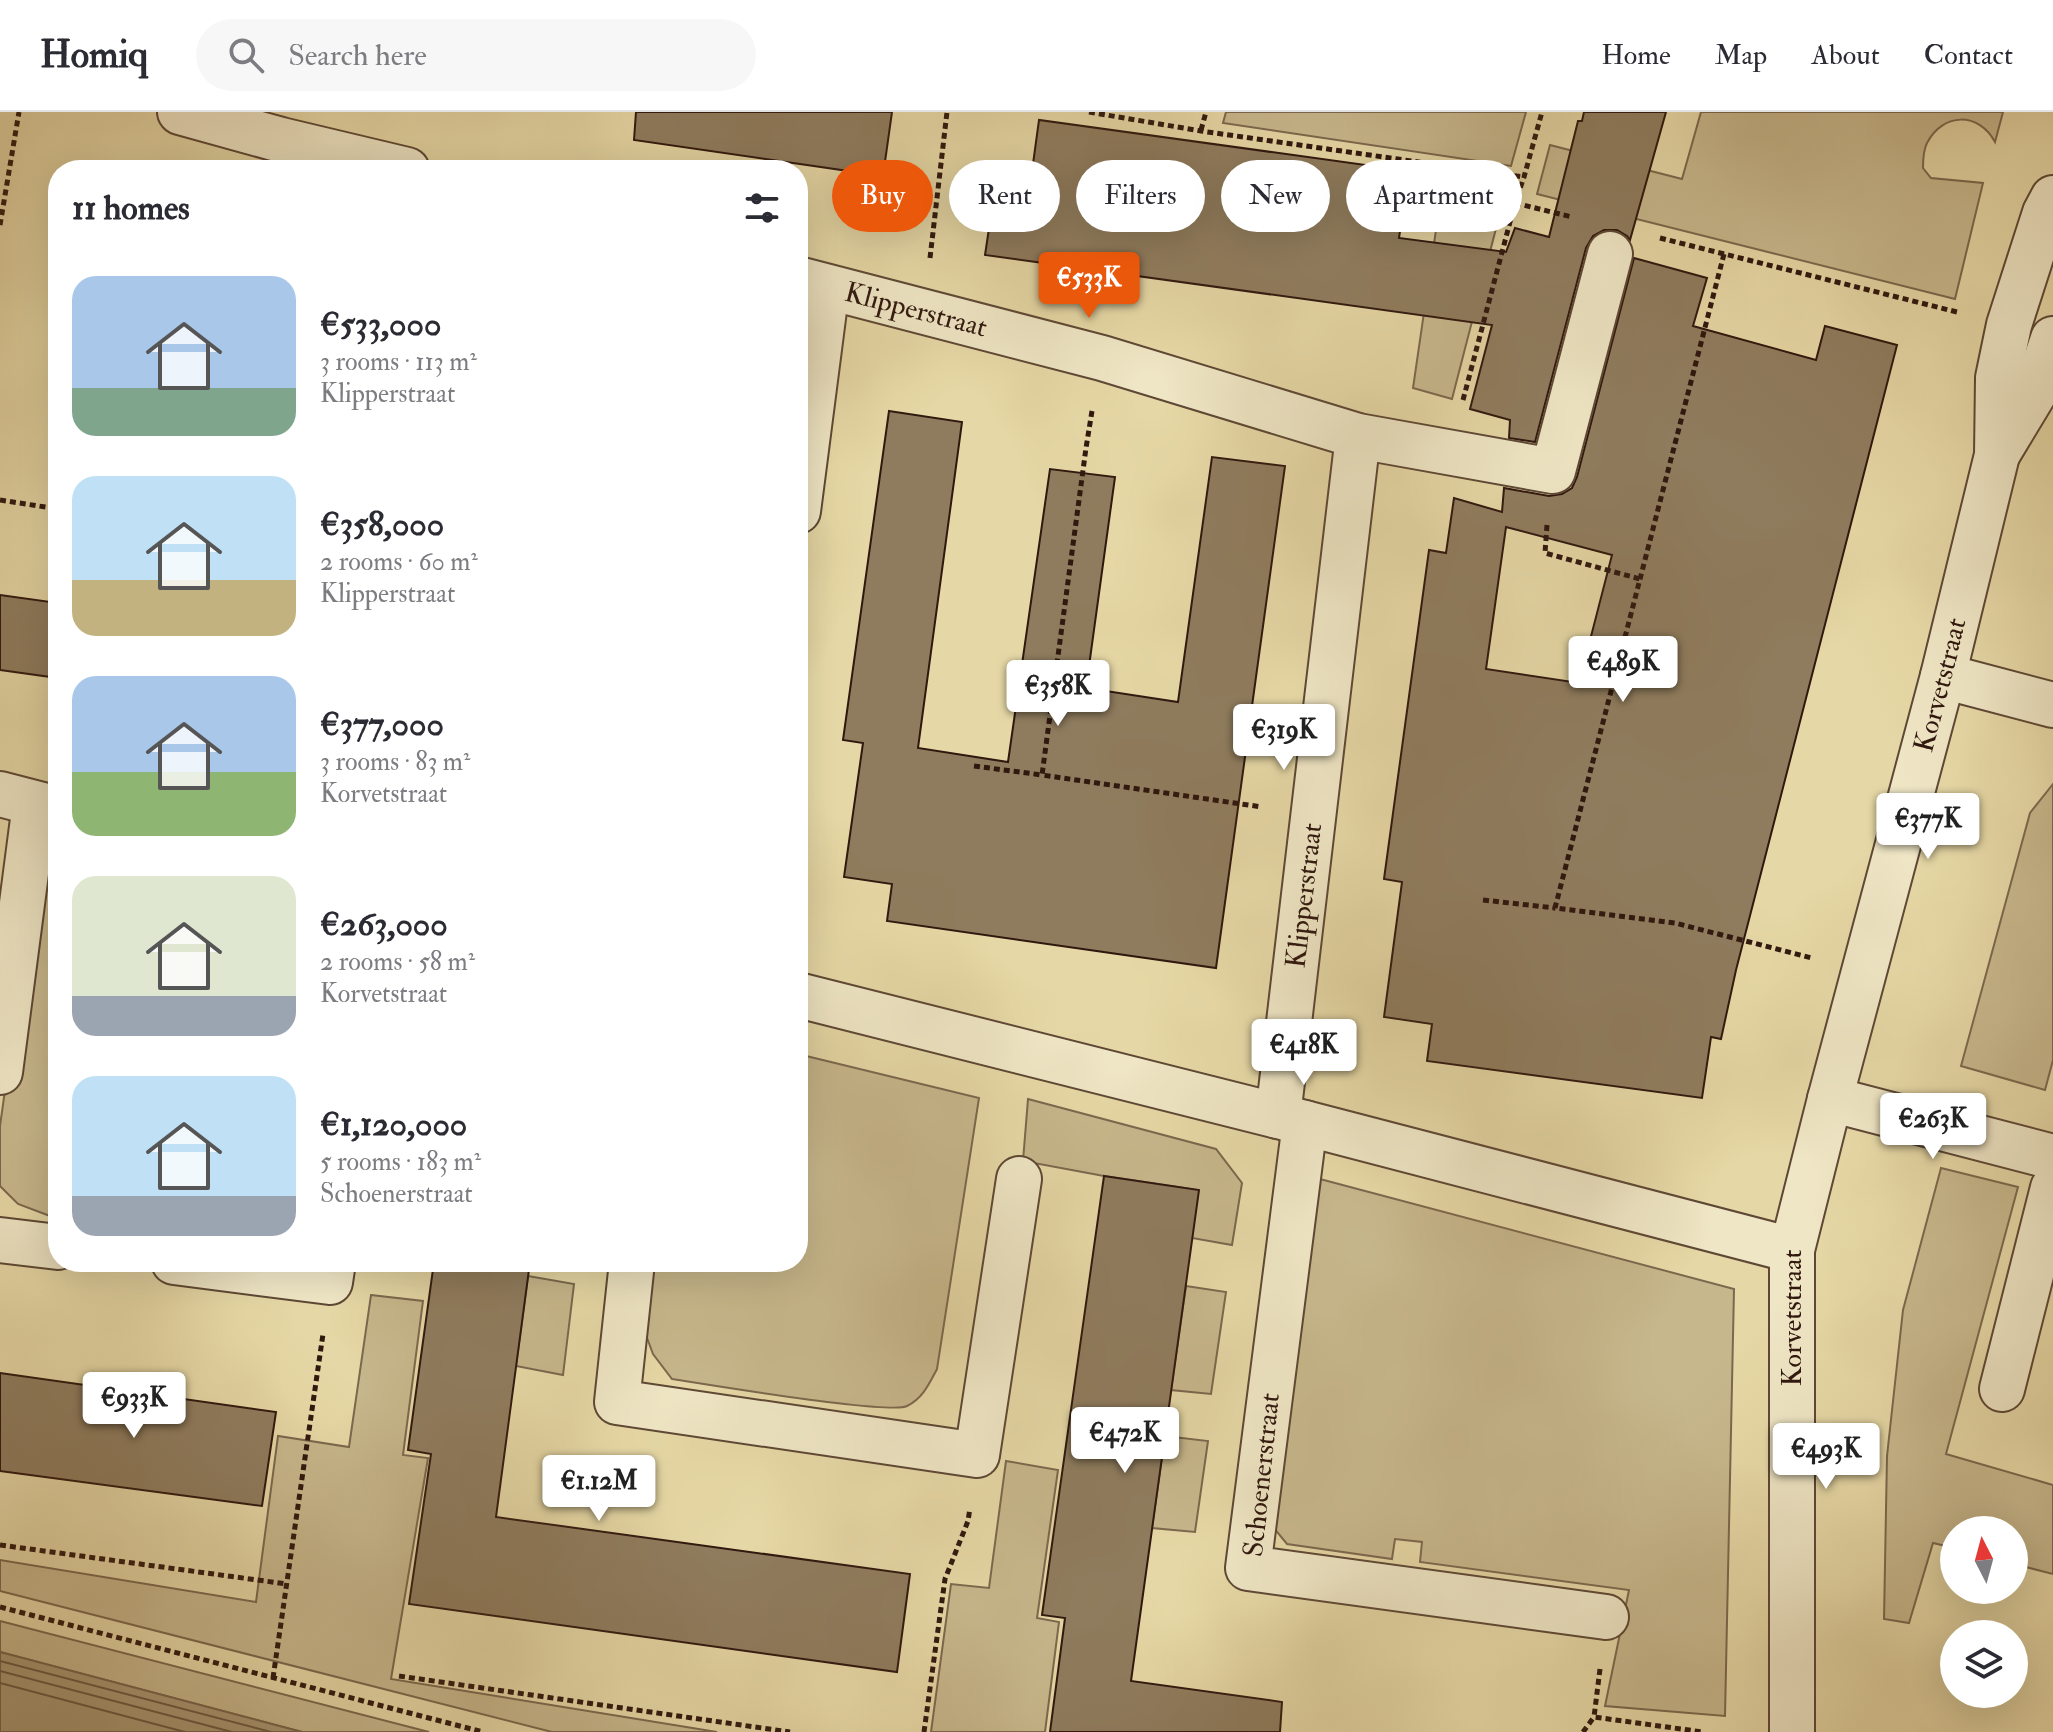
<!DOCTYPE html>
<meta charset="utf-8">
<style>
body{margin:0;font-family:"IM FELL Double Pica",serif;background:#f7f7f7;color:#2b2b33;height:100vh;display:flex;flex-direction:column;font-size:30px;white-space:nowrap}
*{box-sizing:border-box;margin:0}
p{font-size:26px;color:#7c7c81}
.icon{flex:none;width:44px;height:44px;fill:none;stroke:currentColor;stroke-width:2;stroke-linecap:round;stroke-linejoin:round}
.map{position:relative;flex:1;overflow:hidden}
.details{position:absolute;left:48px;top:48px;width:760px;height:1112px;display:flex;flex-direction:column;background:#fff;border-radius:32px;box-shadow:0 8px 32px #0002}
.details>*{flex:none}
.banner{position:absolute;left:832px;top:48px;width:760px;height:72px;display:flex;gap:16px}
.needle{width:52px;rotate:354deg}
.fabs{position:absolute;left:1940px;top:1404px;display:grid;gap:16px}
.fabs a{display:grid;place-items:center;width:88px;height:88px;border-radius:50%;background:#fff;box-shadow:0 8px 32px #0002;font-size:40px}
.price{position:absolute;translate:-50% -68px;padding:0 18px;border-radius:8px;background:#fff;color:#222;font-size:26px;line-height:52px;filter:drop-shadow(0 2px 4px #0008)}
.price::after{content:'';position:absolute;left:50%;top:48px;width:24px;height:18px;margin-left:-12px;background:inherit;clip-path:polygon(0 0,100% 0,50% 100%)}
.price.on{background:#ea580c;color:#fff}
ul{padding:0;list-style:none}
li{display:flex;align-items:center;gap:24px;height:200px;padding:0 24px}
li span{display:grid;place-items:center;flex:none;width:224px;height:160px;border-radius:24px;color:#555}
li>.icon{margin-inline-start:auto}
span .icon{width:96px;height:96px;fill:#fffc;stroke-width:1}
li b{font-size:34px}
h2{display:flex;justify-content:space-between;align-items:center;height:96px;padding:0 24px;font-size:34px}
.chip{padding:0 28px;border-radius:36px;background:#fff;box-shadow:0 8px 32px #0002;font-size:28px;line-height:72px}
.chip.on{background:#ea580c;color:#fff}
header{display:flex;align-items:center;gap:48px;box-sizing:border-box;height:112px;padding:0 40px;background:#fff;border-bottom:2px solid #e1e1e2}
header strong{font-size:38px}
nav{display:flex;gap:44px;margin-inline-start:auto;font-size:28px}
.search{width:560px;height:72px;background:#f7f7f7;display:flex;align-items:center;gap:20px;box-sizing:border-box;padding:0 28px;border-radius:44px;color:#7c7c81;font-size:30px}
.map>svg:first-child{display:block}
.green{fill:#c7b78c;stroke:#7c684e;stroke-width:2}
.water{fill:#a89773;stroke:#78644b;stroke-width:2}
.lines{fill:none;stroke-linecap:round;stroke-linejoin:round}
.shore{stroke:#6c5841;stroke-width:2}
.building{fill:#8f7c5e;stroke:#30180f;stroke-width:2;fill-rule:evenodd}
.minor-casing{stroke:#5e4835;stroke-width:48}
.tertiary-casing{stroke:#5e4835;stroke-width:48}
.path{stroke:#30180f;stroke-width:5;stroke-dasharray:6 4;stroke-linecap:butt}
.minor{stroke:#efe6c5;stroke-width:44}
.tertiary{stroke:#efe6c5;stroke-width:44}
.labels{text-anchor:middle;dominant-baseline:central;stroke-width:7;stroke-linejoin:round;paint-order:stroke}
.street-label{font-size:28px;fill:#30180f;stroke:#efe6c5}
</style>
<header>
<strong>Homiq</strong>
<div class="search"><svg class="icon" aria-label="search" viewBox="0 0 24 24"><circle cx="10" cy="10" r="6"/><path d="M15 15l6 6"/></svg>Search here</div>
<nav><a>Home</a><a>Map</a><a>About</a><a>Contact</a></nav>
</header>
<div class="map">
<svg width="2053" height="1620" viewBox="0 0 2053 1620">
<rect width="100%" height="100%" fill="#e6d8a6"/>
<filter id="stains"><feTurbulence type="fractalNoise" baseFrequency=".0025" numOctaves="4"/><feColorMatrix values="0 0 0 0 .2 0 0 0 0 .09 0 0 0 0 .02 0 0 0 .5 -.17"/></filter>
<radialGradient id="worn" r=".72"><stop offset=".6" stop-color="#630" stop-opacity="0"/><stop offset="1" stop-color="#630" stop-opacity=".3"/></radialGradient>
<!-- green -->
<g class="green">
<path d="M1226,0H1526L1511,54L1223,11Z"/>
<path d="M1701,0H2003L1995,30C1979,0 1943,0 1927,31C1923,39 1923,48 1923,56L1931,66L1983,71L1955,187L1537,82L1550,33L1682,67Z"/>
<path d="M1444,63L1508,70L1452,287L1413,276Z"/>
<path d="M2053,672V948L2045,978L1961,954L2030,701Z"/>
<path d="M37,748L58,754V1107L18,1092L0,1074V1014Z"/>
<path d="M798,942L979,986L937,1257C929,1272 923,1286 907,1294C890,1303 704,1272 672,1267L653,1242L643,1215L651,1150H798Z"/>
<path d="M1028,987L1216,1037L1242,1071L1232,1133L1192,1126L1198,1078L1104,1064L1023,1049Z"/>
<path d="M1941,1056L2018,1075L1946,1342L2053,1373V1462L2014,1452V1418H1954V1436L1933,1431L1909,1511L1884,1507L1887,1344L1903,1198Z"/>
<path d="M1320,1067L1734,1177L1725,1604L1605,1594L1629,1478L1420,1450L1422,1430L1395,1427L1392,1447L1287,1432L1273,1415Z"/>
<path d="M528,1164L574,1172L563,1263L516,1254Z"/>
<path d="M1186,1174L1226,1180L1211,1282L1171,1278Z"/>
<path d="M371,1183L423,1189L403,1343L428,1346L391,1567L717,1620H552L0,1479V1448L256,1490L278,1324L349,1335Z"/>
<path d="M1165,1324L1208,1329L1195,1420L1152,1416Z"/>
<path d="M1006,1349L1058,1358L1037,1506L1059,1510L1045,1620H931L951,1472L989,1476Z"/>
<path d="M0,1509L429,1620H302L0,1540Z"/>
</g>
<!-- water -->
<path class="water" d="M0,1540L302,1620H0Z"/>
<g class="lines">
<!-- shore -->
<g class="shore">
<path d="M0,1549L271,1620"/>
<path d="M0,1559L232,1620"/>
<path d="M0,1571L185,1620"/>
</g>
</g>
<!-- building -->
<g class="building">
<path d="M636,0H892L883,64L634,28Z"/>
<path d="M1584,0H1666L1630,128L1627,124L1617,118H1604L1593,124L1586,136L1535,330L1509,326L1510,308L1470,297L1492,213L985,143L996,70L1030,74L1039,8L1409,59L1399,126L1506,140L1515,116L1549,125L1578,9H1582Z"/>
<path d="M1634,146L1707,166L1693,214L1816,248L1825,214L1897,233L1736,858L1721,927L1711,925L1702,986L1427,949L1432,912L1384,905L1402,770L1384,767L1429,438L1446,441L1454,386L1502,400L1504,376L1549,384L1562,382L1572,376L1577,365ZM1506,415L1612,443L1579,571L1486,557Z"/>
<path d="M889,299L962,310L918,636L1008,650L1050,357L1115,365L1086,576L1178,590L1212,345L1285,354L1216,856L887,809L892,772L844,765L863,631L843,628Z"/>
<path d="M0,483L58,491V566L0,558Z"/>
<path d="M1104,1064L1199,1078L1131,1569L1282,1590L1280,1620H1050L1065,1506L1042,1503Z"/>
<path d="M434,1150H530L496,1405L910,1462L897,1560L409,1492L431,1342L408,1338Z"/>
<path d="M0,1261L276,1300L262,1394L0,1359Z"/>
</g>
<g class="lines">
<defs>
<g id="minor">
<path d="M180,0L281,28L407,58"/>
<path id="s1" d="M798,167L1102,246L1358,324L1553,359L1610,142"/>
<path d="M798,399L827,175"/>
<path d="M1943,564L2053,593"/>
<path d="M0,682L58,697"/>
<path d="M798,883L1278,1004L1792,1138"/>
<path d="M0,960L35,692"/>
<path d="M1830,987L2053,1045"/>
<path id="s2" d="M1278,1004L1358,324"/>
<path d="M1305,1011L1248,1456L1606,1505"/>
<path d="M0,1128L58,1135"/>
<path d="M174,1150L330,1170L333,1150"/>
<path d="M632,1150L617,1290L977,1343L1019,1067"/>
<path d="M2002,1277L2053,1076"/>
</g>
<g id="tertiary">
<path d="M1998,341L2036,278L2053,227"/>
<path id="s3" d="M1792,1620V1138L1830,987L1943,564L1997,343L1998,266L2009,213L2045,101L2053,86"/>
</g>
</defs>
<!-- minor casing -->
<use href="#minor" class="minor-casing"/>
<!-- tertiary casing -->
<use href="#tertiary" class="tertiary-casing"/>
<!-- path -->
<g class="path">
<path d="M1089,0L1201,19L1524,65"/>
<path d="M1201,18L1206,0"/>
<path d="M1515,91L1572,105"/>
<path d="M0,113L19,0"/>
<path d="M1660,126L1957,200"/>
<path d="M1724,142L1555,796L1675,811L1812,846"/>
<path d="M930,146L947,0"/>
<path d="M1463,288L1515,91L1524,65L1542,0"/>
<path d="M1092,299L1086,336L1042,663L1262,695"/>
<path d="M0,388L58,397"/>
<path d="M1547,413L1545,441L1640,467"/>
<path d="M974,654L1042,663"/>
<path d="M1483,788L1555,796"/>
<path d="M0,1433L287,1472"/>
<path d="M0,1495L483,1620"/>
<path d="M1600,1557L1594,1605L1703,1620"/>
<path d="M399,1564L790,1620"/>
<path d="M273,1566L323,1222"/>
<path d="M924,1620L945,1467L968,1409L970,1396"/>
<path d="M1583,1620L1594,1605"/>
</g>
<!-- minor -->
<use href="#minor" class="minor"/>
<!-- tertiary -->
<use href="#tertiary" class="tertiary"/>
</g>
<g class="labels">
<!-- street labels -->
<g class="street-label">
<text stroke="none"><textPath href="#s1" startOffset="122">Klipperstraat</textPath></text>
<text stroke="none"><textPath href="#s3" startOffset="1066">Korvetstraat</textPath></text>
<text stroke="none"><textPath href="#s2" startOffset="222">Klipperstraat</textPath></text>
<text stroke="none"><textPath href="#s3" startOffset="414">Korvetstraat</textPath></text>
<text transform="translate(1262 1363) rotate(-84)">Schoenerstraat</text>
</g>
</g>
<rect width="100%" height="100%" filter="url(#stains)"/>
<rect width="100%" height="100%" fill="url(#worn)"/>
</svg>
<div class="fabs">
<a><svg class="needle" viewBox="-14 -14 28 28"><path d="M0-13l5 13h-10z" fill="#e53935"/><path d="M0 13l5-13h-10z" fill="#7c7c81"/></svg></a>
<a><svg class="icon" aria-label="layers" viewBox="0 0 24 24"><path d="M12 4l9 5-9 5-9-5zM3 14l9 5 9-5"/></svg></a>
</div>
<b class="price on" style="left:1089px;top:208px">€533K</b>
<b class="price" style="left:1623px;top:592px">€489K</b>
<b class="price" style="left:1058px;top:616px">€358K</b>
<b class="price" style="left:1284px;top:660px">€319K</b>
<b class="price" style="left:1928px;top:749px">€377K</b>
<b class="price" style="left:1304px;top:975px">€418K</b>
<b class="price" style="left:1933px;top:1049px">€263K</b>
<b class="price" style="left:134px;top:1328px">€933K</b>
<b class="price" style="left:1125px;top:1363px">€472K</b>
<b class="price" style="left:1826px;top:1379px">€493K</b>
<b class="price" style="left:599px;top:1411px">€1.12M</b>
<div class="banner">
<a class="chip on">Buy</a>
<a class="chip">Rent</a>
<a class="chip">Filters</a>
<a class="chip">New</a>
<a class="chip">Apartment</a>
</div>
<section class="details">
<h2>11 homes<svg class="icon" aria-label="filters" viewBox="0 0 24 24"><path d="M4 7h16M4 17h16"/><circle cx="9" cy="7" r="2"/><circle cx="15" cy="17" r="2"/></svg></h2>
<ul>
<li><span style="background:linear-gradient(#a9c7e8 70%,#7fa58c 0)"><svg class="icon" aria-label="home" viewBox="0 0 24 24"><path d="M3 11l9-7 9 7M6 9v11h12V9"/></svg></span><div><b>€533,000</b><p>3 rooms · 113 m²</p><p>Klipperstraat</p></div></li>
<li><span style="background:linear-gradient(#bfe0f5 65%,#c2b280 0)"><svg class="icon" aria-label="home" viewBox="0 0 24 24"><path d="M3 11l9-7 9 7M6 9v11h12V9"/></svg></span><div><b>€358,000</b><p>2 rooms · 60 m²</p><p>Klipperstraat</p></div></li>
<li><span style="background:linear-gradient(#a9c7e8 60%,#8fb573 0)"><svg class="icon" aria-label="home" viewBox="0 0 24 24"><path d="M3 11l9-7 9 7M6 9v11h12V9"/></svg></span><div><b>€377,000</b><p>3 rooms · 83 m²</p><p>Korvetstraat</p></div></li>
<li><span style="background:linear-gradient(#dfe7d0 75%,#9aa5b1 0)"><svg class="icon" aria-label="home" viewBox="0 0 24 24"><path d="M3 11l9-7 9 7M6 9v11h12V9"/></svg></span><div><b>€263,000</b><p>2 rooms · 58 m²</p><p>Korvetstraat</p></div></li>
<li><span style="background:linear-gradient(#bfe0f5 75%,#9aa5b1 0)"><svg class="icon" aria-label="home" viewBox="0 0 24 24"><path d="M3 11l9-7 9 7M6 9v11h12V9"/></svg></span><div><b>€1,120,000</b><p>5 rooms · 183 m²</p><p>Schoenerstraat</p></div></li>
</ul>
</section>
</div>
